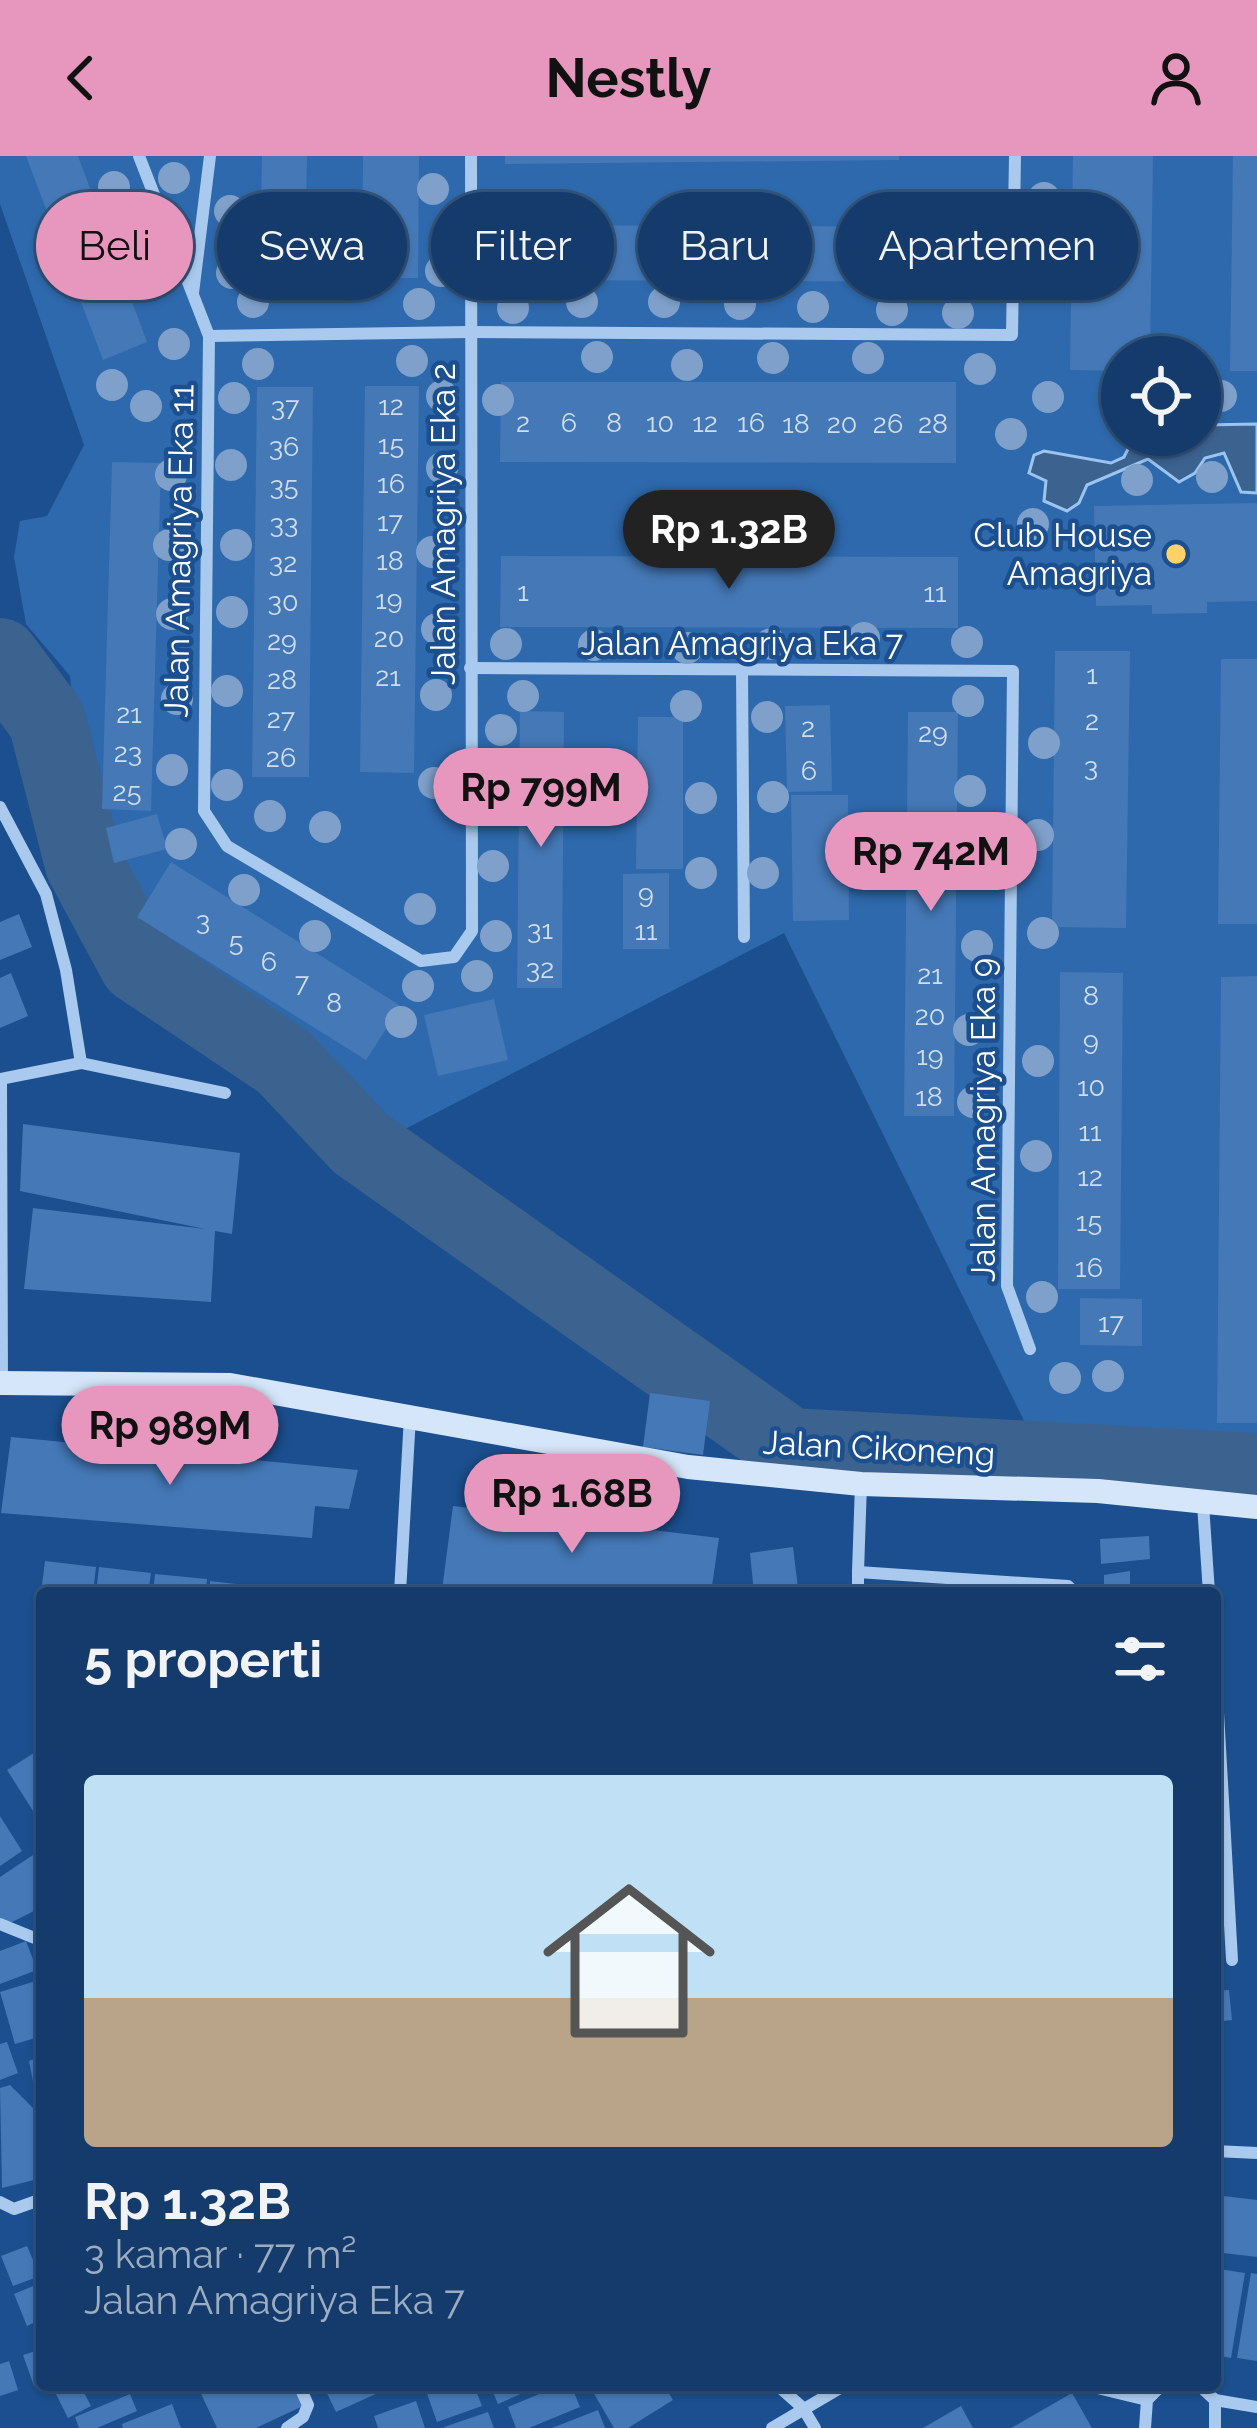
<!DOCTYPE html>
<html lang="id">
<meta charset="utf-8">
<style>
body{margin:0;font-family:Raleway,sans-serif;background:#214673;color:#f1f3f6;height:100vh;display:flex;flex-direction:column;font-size:45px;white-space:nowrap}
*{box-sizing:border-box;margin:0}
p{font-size:39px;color:#9dadc1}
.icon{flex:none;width:66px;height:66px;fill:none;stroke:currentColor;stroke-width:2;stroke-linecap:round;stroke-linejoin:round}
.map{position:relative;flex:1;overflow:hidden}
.drawer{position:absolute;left:36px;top:1431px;width:1185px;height:804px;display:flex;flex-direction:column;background:#143b6b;border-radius:12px;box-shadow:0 3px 9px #0004,0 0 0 3px #33557e}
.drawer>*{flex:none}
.banner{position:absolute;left:36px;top:36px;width:1185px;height:108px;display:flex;gap:24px}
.controls{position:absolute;left:1101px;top:180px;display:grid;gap:24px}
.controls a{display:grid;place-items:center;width:120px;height:120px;border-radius:50%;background:#143b6b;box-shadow:0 3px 9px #0004,0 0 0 3px #33557e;font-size:60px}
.price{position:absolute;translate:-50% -102px;padding:0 27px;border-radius:42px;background:#e797bd;color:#111;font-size:39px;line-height:78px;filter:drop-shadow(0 3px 6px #0008)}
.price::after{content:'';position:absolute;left:50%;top:72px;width:36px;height:27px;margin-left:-18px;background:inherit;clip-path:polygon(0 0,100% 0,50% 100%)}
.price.active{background:#222;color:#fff}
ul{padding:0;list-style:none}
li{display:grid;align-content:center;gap:24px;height:636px;padding:0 48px}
li span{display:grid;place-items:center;height:372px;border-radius:12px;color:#555}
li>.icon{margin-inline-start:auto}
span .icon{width:216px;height:216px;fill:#fffc;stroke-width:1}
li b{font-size:51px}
h2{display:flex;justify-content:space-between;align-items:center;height:144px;padding:0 48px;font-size:51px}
.pill{padding:0 42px;border-radius:54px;background:#143b6b;box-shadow:0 3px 9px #0004,0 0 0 3px #33557e;font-size:42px;line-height:108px}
.pill.active{background:#e797bd;color:#111}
header{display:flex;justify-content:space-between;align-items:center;height:156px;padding:0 48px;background:#e797bd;color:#111;font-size:54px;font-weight:700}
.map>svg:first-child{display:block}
.green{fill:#2e69ad;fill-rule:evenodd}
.water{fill:#3c6290;stroke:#9cc4f0;stroke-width:3}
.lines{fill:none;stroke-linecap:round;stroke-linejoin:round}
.river{stroke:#3c6290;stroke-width:78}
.building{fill:#4478b7}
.street{stroke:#a9c9ee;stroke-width:12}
.secondary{stroke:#d6e6fa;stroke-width:24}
.tree{fill:#7ea0ca}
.poi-dot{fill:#ffd166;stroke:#1b4f8f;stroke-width:4.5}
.labels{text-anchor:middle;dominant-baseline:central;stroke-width:9;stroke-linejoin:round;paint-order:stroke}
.number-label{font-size:27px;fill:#d0dded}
.street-label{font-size:33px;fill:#fff;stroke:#1b4f8f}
.poi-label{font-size:33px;fill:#fff;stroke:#1b4f8f;text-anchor:end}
</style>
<header><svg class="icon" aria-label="back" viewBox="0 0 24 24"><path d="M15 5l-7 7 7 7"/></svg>Nestly<svg class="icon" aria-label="person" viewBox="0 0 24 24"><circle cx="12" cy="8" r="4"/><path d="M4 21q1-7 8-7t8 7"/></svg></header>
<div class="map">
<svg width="1257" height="2272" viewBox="0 0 1257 2272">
<rect width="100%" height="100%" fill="#1b4f8f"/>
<!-- green -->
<path class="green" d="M0,0H1257V1292L1036,1289L784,777L378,987L310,902L120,783L82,641L70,520L26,468L14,401L20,365L47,360L84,289L0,48ZM1122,201H1200V279H1122Z"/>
<!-- water -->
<path class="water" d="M1257,268V337L1241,336L1224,297L1205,302L1195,317L1179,326L1148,303L1087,329L1079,347L1067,355L1044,345L1046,325L1029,317L1034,299L1044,295L1111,307L1124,301L1135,279H1200L1203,269Z"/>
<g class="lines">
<!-- river -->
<path class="river" d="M0,501L47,564L84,708L138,808L284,906L360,987L790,1291L1257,1316"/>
</g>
<!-- building -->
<g class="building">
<path d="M26,0H78L147,186L103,204Z"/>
<path d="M262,0H307L305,122L260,121Z"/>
<path d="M363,0H419L418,122H362Z"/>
<path d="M505,0H899V4L505,8Z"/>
<path d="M1073,0H1153L1150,201H1122V215L1070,214Z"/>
<path d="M1233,0H1257V215H1230Z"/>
<path d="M507,69L975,71V126L506,124Z"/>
<path d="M501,226H956V307L500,306Z"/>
<path d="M365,230H419L414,617L360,616Z"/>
<path d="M257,231H313L309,621H252Z"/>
<path d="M112,306L161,307L151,655L102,653Z"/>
<path d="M1257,347V445L1207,446V457L1152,458V449L1096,450L1094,350Z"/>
<path d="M501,400L958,401V472L500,471Z"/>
<path d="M1055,495H1130L1126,772L1052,771Z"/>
<path d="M1221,503H1257V768H1218Z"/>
<path d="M830,549L832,635L787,636L785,550Z"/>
<path d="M520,555L564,556L562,832H517Z"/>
<path d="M908,556H958L954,960H904Z"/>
<path d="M638,561H683V713H636Z"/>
<path d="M791,639H848L849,764L793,765Z"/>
<path d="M157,658L167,693L114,707L106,672Z"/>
<path d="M171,706L401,850L366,904L137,761Z"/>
<path d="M669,717V793H623V718Z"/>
<path d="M19,758L32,791L0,804V766Z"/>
<path d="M1060,816L1123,817L1120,1133H1058Z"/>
<path d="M11,817L28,860L0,872V822Z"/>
<path d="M1257,820V1267H1217L1221,821Z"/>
<path d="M494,843L508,904L438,920L424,859Z"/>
<path d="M23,968L240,997L232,1078L215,1075L211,1146L24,1133L33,1052L205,1073L20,1035Z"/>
<path d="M1080,1142L1142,1143V1190L1080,1189Z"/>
<path d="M650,1237L710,1245L703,1299L643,1291Z"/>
<path d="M11,1281L358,1314L349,1353L315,1350L312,1382L1,1357Z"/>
<path d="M453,1350L719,1382L711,1437L442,1434Z"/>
<path d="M1149,1380L1150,1403L1101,1408L1100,1383Z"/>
<path d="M793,1391L798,1432L754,1437L750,1397Z"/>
<path d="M45,1405L96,1411L93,1437H41Z"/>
<path d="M99,1411L151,1417L148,1437H96Z"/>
<path d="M1130,1415V1437H1104V1419Z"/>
<path d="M155,1418L207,1423L206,1437H153Z"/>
<path d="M210,1425L262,1431L261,1437H209Z"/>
<path d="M42,1592V1669L7,1614Z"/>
<path d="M0,1660L22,1695L0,1710Z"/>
<path d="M42,1693V1751L0,1772V1721Z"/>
<path d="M26,1785L37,1814L0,1828V1795Z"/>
<path d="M39,1824L42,1880L15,1888L0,1836Z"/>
<path d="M1229,1834L1232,1864L1215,1866V1835Z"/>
<path d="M7,1886L18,1917L0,1924V1888Z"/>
<path d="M42,1900V1944L37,1946L29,1905Z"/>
<path d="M10,1929L42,1961V2022L2,2032L0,1932Z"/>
<path d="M1215,2039L1257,2044V2101L1215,2096Z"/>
<path d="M27,2090L40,2120L13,2130L1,2100Z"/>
<path d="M1219,2113L1245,2117L1231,2202L1215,2199Z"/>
<path d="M1251,2117L1257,2118V2205L1237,2202Z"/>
<path d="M38,2128L42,2163L27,2170L14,2138Z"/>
<path d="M42,2193V2227L34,2230L23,2199Z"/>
<path d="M9,2205L18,2234L0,2240V2208Z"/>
<path d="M65,2229H80L91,2250L68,2262L54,2234Z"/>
<path d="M197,2229H295L305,2249L256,2272H217Z"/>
<path d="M323,2229H374L378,2237L336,2256Z"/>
<path d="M424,2229H474L482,2250L437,2266Z"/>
<path d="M490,2229H541L498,2248Z"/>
<path d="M561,2229H571L580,2251L529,2272H516L508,2251Z"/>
<path d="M589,2229H664L673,2244L628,2272H614Z"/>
<path d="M1072,2237L1092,2272H1011Z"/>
<path d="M130,2238L137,2255L97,2272H79L75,2261Z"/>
<path d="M416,2245L425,2272H378L374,2260Z"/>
<path d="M172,2248L181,2272H123L122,2268Z"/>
<path d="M961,2250L973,2272H923Z"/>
<path d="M598,2254L605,2272H552Z"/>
<path d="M488,2256L494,2272H444V2271Z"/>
</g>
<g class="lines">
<!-- street -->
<g class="street">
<path d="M139,0L209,180L204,655L227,690L421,805L454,801L472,775L471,0"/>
<path d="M193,137L210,0"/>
<path d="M209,180L469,176L1012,179L1015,0"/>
<path d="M470,512L1013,515L1007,1130L1030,1193"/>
<path d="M742,514L744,781"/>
<path d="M0,651L46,738L66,814L81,907"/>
<path d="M0,923L81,907L225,937"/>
<path d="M1,923L2,1227"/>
<path d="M1203,1348L1209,1437"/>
<path d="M858,1416L861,1328"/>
<path d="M400,1437L410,1260"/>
<path d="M858,1437V1416L1068,1430L1075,1437"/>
<path d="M1215,1503L1232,1804"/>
<path d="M0,1768L42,1785"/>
<path d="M1215,1995L1257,1997"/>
<path d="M0,2046L14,2053L42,2043"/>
<path d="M777,2229L803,2252L815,2272"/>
<path d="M1085,2229L1147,2244"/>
<path d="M1199,2229L1215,2244V2272"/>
<path d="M1215,2244L1257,2251"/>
<path d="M287,2272L303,2261L308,2249L299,2229"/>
<path d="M772,2272L845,2229"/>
<path d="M1145,2272L1147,2244L1162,2229"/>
</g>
<!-- secondary -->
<path class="secondary" d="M0,1227L230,1229L688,1311L861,1328L1098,1335L1257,1351"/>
</g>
<!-- trees -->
<g class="tree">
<circle cx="174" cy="22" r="16"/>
<circle cx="114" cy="31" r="16"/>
<circle cx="433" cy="33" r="16"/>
<circle cx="1044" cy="42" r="16"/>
<circle cx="230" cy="55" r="16"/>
<circle cx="147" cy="102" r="16"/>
<circle cx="441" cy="115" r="16"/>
<circle cx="232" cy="117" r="16"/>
<circle cx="984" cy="122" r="16"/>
<circle cx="1046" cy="129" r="16"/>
<circle cx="253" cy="146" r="16"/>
<circle cx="582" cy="146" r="16"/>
<circle cx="664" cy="146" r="16"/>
<circle cx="419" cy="148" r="16"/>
<circle cx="740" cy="148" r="16"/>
<circle cx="813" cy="151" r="16"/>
<circle cx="513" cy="152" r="16"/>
<circle cx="892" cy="154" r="16"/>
<circle cx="958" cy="157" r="16"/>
<circle cx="174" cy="188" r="16"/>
<circle cx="597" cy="201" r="16"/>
<circle cx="773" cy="202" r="16"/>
<circle cx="868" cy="202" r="16"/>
<circle cx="412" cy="205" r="16"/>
<circle cx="258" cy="208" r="16"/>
<circle cx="687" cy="209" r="16"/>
<circle cx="980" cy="213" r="16"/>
<circle cx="112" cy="229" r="16"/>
<circle cx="442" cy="240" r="16"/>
<circle cx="1221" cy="240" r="16"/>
<circle cx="1048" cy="241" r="16"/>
<circle cx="234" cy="242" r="16"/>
<circle cx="498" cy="244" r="16"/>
<circle cx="146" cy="250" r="16"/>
<circle cx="1011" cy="278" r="16"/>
<circle cx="231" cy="309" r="16"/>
<circle cx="442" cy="312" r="16"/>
<circle cx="171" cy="319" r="16"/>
<circle cx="1212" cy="321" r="16"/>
<circle cx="1137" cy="324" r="16"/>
<circle cx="1033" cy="368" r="16"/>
<circle cx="169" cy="389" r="16"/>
<circle cx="236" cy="389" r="16"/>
<circle cx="432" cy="396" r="16"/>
<circle cx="232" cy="456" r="16"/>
<circle cx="172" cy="458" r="16"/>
<circle cx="437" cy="473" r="16"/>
<circle cx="864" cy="482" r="16"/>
<circle cx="967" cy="486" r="16"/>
<circle cx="506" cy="488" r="16"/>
<circle cx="771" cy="488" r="16"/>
<circle cx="594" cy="489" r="16"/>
<circle cx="687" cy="492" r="16"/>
<circle cx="227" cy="535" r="16"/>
<circle cx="436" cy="539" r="16"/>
<circle cx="523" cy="540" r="16"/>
<circle cx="177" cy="543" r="16"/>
<circle cx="968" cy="545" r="16"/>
<circle cx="686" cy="550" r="16"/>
<circle cx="767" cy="561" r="16"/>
<circle cx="501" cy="574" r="16"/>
<circle cx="1044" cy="587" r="16"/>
<circle cx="172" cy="614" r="16"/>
<circle cx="434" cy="627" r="16"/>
<circle cx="227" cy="629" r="16"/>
<circle cx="970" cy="635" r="16"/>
<circle cx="773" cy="641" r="16"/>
<circle cx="701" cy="642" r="16"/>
<circle cx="496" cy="650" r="16"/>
<circle cx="270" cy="660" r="16"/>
<circle cx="325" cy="671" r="16"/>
<circle cx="1038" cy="679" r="16"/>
<circle cx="181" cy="688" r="16"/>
<circle cx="493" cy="710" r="16"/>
<circle cx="977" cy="716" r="16"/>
<circle cx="701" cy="717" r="16"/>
<circle cx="763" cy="717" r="16"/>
<circle cx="244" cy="734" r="16"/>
<circle cx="420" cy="753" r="16"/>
<circle cx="1043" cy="777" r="16"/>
<circle cx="315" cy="780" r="16"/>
<circle cx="496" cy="780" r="16"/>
<circle cx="977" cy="790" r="16"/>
<circle cx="477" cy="820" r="16"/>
<circle cx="418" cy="830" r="16"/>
<circle cx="401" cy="866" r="16"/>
<circle cx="969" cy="874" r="16"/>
<circle cx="1038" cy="905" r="16"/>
<circle cx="973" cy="946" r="16"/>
<circle cx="1036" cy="1000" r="16"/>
<circle cx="1042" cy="1141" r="16"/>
<circle cx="1108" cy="1220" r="16"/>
<circle cx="1065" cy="1222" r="16"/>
</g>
<!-- markers -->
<circle class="poi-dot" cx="1176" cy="398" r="12"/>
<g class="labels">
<!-- number labels -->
<g class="number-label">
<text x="391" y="249">12</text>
<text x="285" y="250">37</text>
<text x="523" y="266">2</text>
<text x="569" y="266">6</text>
<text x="614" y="266">8</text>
<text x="660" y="266">10</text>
<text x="705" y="266">12</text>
<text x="751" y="266">16</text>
<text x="796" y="267">18</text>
<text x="842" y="267">20</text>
<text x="888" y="267">26</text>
<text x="933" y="267">28</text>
<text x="391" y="288">15</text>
<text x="284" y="290">36</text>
<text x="391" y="327">16</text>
<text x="284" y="329">35</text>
<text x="390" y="365">17</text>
<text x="284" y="367">33</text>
<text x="390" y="404">18</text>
<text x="283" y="406">32</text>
<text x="523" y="435">1</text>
<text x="935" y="436">11</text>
<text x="389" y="443">19</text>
<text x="283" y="445">30</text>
<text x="389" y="481">20</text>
<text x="282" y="484">29</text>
<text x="1092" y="518">1</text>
<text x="388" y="520">21</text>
<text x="282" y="523">28</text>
<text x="129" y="557">21</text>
<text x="281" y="562">27</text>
<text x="1092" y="564">2</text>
<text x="808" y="571">2</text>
<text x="933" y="576">29</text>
<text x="128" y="596">23</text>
<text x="281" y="601">26</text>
<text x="1091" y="610">3</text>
<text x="809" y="614">6</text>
<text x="127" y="635">25</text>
<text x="646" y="737">9</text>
<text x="203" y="764">3</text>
<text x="540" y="773">31</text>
<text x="646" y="774">11</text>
<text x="236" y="785">5</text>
<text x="269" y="805">6</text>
<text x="540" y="812">32</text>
<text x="930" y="818">21</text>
<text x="302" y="826">7</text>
<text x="1091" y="839">8</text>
<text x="334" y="846">8</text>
<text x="930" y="859">20</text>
<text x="1091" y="884">9</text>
<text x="930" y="899">19</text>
<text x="1091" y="930">10</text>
<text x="929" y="940">18</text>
<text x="1090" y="975">11</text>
<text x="1090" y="1020">12</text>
<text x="1089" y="1065">15</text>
<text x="1089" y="1111">16</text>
<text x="1111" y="1166">17</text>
</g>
<!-- street labels -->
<g class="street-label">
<text transform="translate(443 368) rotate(-90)">Jalan Amagriya Eka 2</text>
<text transform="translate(179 395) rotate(-89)">Jalan Amagriya Eka 11</text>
<text x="742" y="487">Jalan Amagriya Eka 7</text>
<text transform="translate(983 964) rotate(-90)">Jalan Amagriya Eka 9</text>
<text transform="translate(879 1292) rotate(3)">Jalan Cikoneng</text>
</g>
<!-- poi labels -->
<g class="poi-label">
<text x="1152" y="379">Club House<tspan x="1152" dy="38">Amagriya</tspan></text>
</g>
</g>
</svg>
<div class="controls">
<a><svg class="icon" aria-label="locate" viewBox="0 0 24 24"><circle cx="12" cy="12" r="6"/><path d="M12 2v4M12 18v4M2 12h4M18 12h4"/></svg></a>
</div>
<b class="price active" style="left:729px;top:436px">Rp 1.32B</b>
<b class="price" style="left:541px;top:694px">Rp 799M</b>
<b class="price" style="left:931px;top:758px">Rp 742M</b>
<b class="price" style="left:170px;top:1332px">Rp 989M</b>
<b class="price" style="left:572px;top:1400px">Rp 1.68B</b>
<div class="banner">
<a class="pill active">Beli</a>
<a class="pill">Sewa</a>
<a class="pill">Filter</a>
<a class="pill">Baru</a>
<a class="pill">Apartemen</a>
</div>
<section class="drawer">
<h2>5 properti<svg class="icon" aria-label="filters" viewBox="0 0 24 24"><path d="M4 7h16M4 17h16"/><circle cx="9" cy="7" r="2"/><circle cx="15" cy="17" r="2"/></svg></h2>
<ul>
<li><span style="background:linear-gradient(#bfe0f5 60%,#b9a48a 0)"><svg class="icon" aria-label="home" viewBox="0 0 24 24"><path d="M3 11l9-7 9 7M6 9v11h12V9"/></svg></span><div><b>Rp 1.32B</b><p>3 kamar · 77 m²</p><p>Jalan Amagriya Eka 7</p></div></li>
</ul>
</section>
</div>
